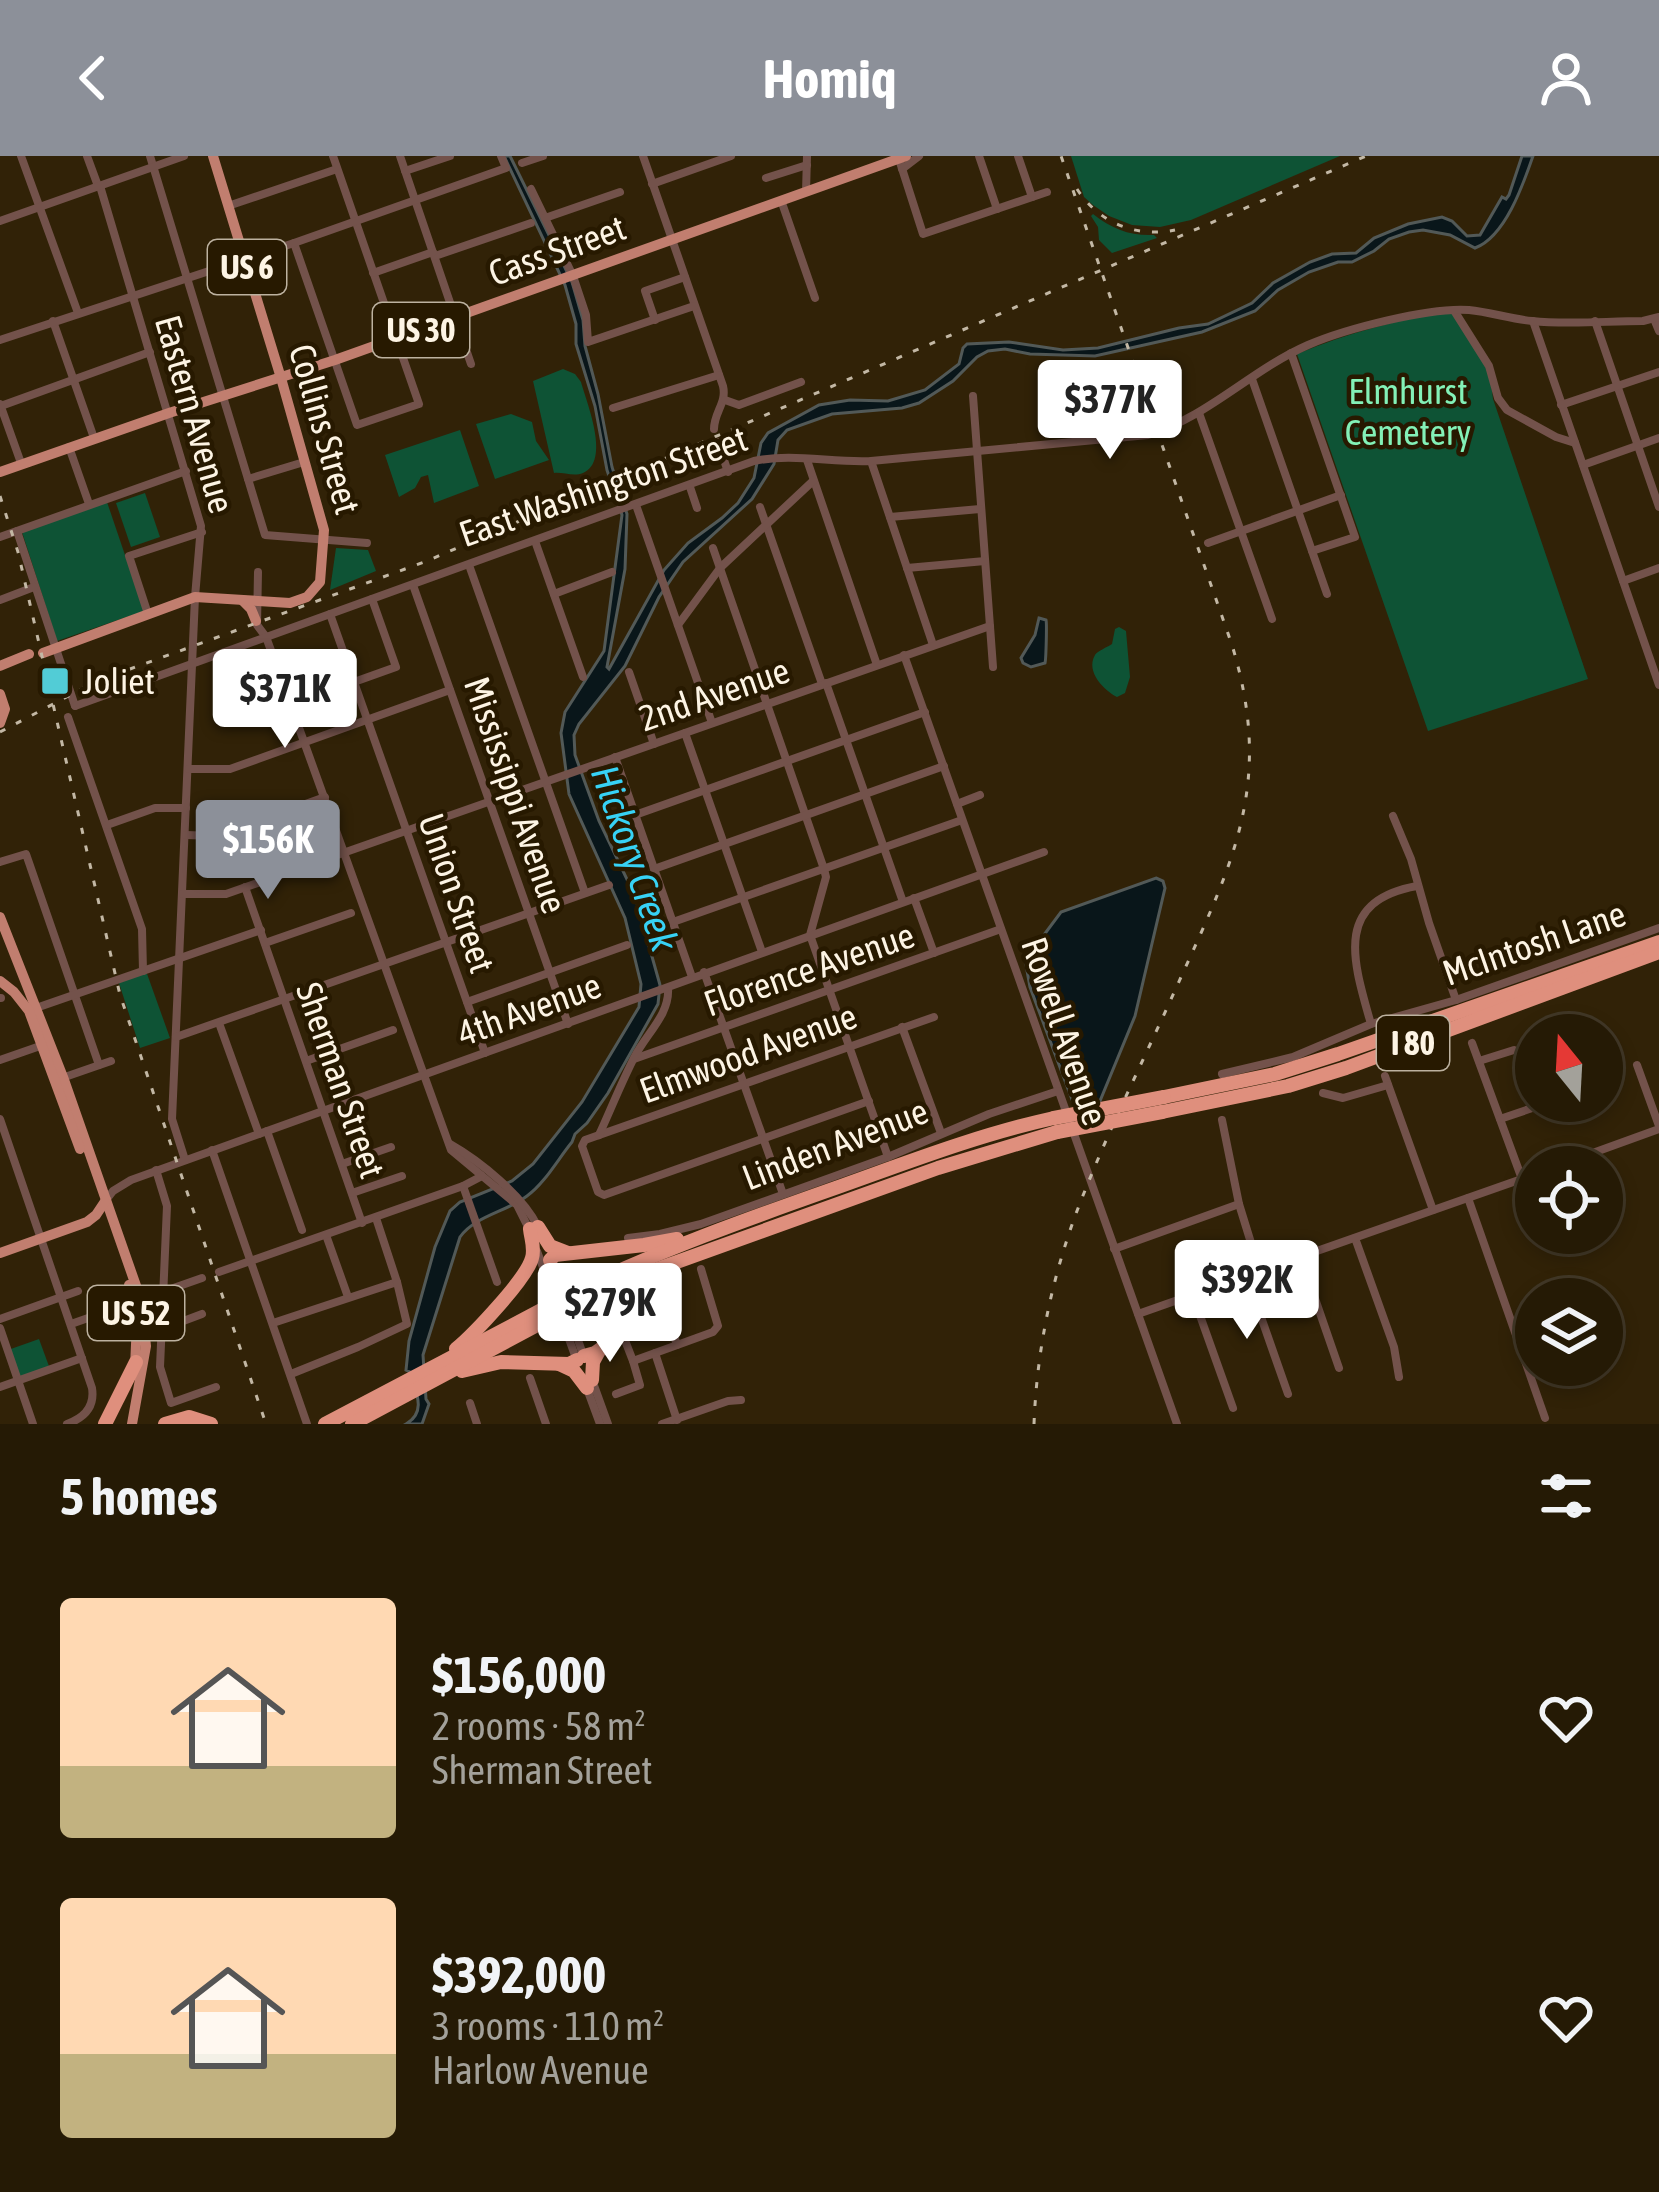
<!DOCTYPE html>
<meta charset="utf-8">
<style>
body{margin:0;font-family:"Asap Condensed",sans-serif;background:#312713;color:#f1f3f6;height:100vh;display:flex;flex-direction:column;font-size:45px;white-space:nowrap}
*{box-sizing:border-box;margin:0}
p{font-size:39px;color:#a3a19a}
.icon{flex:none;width:66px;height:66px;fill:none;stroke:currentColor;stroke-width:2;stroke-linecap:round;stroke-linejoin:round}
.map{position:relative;height:1268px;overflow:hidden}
.drawer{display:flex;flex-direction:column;background:#251a05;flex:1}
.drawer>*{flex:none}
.needle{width:78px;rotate:342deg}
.controls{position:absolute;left:1515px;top:858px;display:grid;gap:24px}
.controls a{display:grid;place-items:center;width:108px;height:108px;border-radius:50%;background:#251a05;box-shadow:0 6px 18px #0003,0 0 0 3px #423827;font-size:60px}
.price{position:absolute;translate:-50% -102px;padding:0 27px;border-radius:12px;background:#fff;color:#222;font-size:39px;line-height:78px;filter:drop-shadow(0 3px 6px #0008)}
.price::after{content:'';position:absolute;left:50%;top:72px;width:36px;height:27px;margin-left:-18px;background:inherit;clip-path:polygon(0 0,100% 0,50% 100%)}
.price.current{background:#8c9099;color:#fff}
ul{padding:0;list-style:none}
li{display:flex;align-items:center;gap:36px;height:300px;padding:0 60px}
li span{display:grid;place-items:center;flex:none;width:336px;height:240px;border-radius:12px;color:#555}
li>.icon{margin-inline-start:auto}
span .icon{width:144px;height:144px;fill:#fffc;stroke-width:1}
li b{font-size:51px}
h2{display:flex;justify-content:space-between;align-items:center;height:144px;padding:0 60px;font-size:51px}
header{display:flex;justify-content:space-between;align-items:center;height:156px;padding:0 60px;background:#8c9099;color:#fff;font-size:54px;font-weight:700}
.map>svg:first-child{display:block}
.green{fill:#0e5335}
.water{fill:#09161a;stroke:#525957;stroke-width:3}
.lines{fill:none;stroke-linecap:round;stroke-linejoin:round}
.minor{stroke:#73524b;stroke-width:8}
.major{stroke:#c17e6f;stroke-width:10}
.highway{stroke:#df8f7d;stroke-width:14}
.rail{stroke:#c3b8a5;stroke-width:3;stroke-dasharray:6 12;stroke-linecap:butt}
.highway-bridge{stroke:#df8f7d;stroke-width:14}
.poi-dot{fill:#52ccd6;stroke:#271900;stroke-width:4.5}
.labels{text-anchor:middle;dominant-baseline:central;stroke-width:9;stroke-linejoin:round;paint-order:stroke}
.shield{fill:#271900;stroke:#bdb2a0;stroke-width:3}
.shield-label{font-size:33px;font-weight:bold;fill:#fdf4e4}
.street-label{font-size:36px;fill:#fdf4e4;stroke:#271900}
.park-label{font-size:36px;fill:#83f1b7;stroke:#271900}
.poi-label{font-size:36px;fill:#fdf4e4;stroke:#271900;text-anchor:start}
.water-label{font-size:39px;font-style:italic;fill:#37d2f5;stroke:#271900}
</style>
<header><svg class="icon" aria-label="back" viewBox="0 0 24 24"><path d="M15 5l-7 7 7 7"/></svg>Homiq<svg class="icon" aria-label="person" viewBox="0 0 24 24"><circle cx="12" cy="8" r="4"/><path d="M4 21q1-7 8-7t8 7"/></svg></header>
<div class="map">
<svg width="1659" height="1268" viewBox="0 0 1659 1268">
<rect width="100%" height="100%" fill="#312207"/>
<!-- green -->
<g class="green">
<path d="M1071,0H1340L1191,64L1160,71L1132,69L1109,60L1093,49L1084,41Z"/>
<path d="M1093,58C1112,73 1130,80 1154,79L1157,82L1112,97L1099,84L1098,71L1091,60Z"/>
<path d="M1453,155L1489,211L1493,243L1588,523L1428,575L1297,198C1348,177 1399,163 1453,155Z"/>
<path d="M563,213L575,218L581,226C587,248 611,305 583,317C574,321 563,316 554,317L533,225Z"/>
<path d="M511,258L532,266L536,285L549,304L495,323L476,268Z"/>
<path d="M460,274L479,330L434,347L428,319L421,321L415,332L399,341L385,299Z"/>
<path d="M145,337L160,381L131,391L116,347Z"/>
<path d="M107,346L144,455L57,485L22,376Z"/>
<path d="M336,392L368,394L376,415L330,434Z"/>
<path d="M1119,471L1126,475L1130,521L1125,537L1117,541C1105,535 1085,516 1095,499C1096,496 1109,490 1112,488L1115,473Z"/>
<path d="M146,815L170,882L140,892L118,824Z"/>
<path d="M39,1183L50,1213L19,1224L8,1194Z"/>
</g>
<!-- water -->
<g class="water">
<path d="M504,0H510L572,126L583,164L585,190L598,238L612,311L627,358L625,413L607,511L609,513L664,414L688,387L722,362L738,347L754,322L761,287L768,277L819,249L850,244L888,245L925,234L959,208L963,192L967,188L1009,186L1063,194L1098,192L1179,172L1208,168L1252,147L1273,127L1310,106L1332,98L1356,97L1374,82L1408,68L1442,61L1452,65L1467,80L1480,79L1502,41L1506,43L1509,39L1522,0H1533C1523,29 1505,81 1475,92L1450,79L1423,74L1409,76L1389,83L1374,95L1352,106H1338L1309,116L1278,134L1255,155L1202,176L1095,200L1030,198L1005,193L988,195L977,201L953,225L919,247L902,252L832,258L787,274L778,284L774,308L752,343L683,406L659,441L625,510L579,568L574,579L575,599L599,665L635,740L660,829L658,848L608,937L587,967L575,978L572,986C558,1003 545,1027 527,1040C506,1056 475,1060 460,1081L423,1199L426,1243L429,1248L422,1268H406C427,1256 416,1236 410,1216L406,1214L409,1185L435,1091L450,1055L460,1046L512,1025L533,1008L582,946L639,851L641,828L625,762L569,638L561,577L565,556L604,495L622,359L607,314L595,250L576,188V168L565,129Z"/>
<path d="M1039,462L1046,464C1047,467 1046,504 1045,507L1031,511L1023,507L1021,502L1035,479Z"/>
<path d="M1156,722L1163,725L1165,732L1135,860L1088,974L1083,973L1030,831L1026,809L1029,799L1061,756Z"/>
</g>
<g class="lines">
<!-- minor -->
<g class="minor">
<path d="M21,0L78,157"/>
<path d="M87,0L98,30"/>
<path d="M150,0L265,379L367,387"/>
<path d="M400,0L471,208"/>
<path d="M643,0L723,230C727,247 714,256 714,273"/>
<path d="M898,0L923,78L1047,36"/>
<path d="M979,0L997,53"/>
<path d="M1018,0L1032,41"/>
<path d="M522,7L543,0"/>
<path d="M902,13L919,0"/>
<path d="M405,15L450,0"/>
<path d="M766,22L807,9"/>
<path d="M652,28L731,0"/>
<path d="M100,30L201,370L195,441L172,963L185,1004"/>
<path d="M531,33L573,120L586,159L588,186L694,150"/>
<path d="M806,36L807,0"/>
<path d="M782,47L815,142"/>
<path d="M228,50L337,13"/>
<path d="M545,62L620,36"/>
<path d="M0,65L184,0"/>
<path d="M294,87L357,269L419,248L333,0"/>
<path d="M435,100L531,67"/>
<path d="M373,117L433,96"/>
<path d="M1455,156L1489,210L1498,242L1507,254L1556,281L1575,287"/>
<path d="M1654,163L1659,175"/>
<path d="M655,164L645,135L685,121"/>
<path d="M53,165L94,282"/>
<path d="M1533,165L1659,529"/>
<path d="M1595,165L1659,351"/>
<path d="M0,184L294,87L506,12L501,0"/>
<path d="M1291,197L1355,381L1312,395"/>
<path d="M1252,223L1327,438"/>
<path d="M973,240L993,511"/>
<path d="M725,244L739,249L801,226"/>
<path d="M0,248L21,307"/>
<path d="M1561,249L1659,216"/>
<path d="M1,250L150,196"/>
<path d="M613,252L719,219"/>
<path d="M1199,257L1272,463"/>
<path d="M718,286L728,316"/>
<path d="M69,291L89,348"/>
<path d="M807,304L877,509"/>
<path d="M871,305L933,489"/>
<path d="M1583,309L1659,282"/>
<path d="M248,323L304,306"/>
<path d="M690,331L697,352"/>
<path d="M636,349L712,567"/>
<path d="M760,351L822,528"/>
<path d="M890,361L980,353"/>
<path d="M17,375L75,550"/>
<path d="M0,381L186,315"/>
<path d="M535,385L583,521"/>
<path d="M1208,387L1341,339"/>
<path d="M713,392L824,713L826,721L810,779L888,1001"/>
<path d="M469,409L585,737"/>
<path d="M907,412L985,405"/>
<path d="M258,416L257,469L266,481L276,508L451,994L517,1049L530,1075"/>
<path d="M1623,425L1659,412"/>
<path d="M413,429L568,868"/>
<path d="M554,438L612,416"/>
<path d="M0,444L34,431"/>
<path d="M148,458L129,400L202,376"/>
<path d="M330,458L485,897"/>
<path d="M678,469L720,412L813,325"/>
<path d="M904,499L1177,1268"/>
<path d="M629,516L654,588"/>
<path d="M354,526L396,511L372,443"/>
<path d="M826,527L903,746"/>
<path d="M75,550L754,305C792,297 833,307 871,305L1148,279C1208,261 1251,214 1308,189C1345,173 1429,151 1469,154C1490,156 1511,163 1532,165C1568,169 1607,165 1643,165L1659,161"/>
<path d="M68,561L142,773L143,815"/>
<path d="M685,577L762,796"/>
<path d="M615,601L692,821"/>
<path d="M189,613H230L450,534"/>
<path d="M957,648L980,639"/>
<path d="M635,659L925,556"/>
<path d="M1393,660L1411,703L1429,767L1456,844"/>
<path d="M107,669L155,652H186"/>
<path d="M186,679L216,680L325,641"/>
<path d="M0,706L26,698L99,909"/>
<path d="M654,713L944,610"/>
<path d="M245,731L362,1067"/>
<path d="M183,738H226L990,470"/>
<path d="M914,742L934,797"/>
<path d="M673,766L962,664"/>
<path d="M265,787L351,757"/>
<path d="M704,816L783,1038"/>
<path d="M0,842H1"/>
<path d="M467,846L627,789"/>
<path d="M36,852L261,774"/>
<path d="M219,867L259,978"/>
<path d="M1371,868C1353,805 1333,745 1417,730"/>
<path d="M902,871L941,977"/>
<path d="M176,881L609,729"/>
<path d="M1472,887L1522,1023"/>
<path d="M634,903L1001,773"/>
<path d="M0,904L43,889"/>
<path d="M306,905L393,874"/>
<path d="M1479,905L1514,894"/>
<path d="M1637,909L1659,970"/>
<path d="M1222,918L1293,901L1371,868L1456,844L1659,772"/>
<path d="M1385,920L1433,1054"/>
<path d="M62,922L111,905"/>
<path d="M1323,937L1343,942L1388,929"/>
<path d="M869,945L604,1039L598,1036L582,990L585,984L934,861"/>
<path d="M0,963L92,1232C95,1251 84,1262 67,1268"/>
<path d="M1500,963L1553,945"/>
<path d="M1222,964L1239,1048L1260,1116"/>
<path d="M267,975L302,1074"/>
<path d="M599,979C611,953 622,925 635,900C647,877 670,858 668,832"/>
<path d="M450,988C480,1005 523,1040 538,1071"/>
<path d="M212,994L307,1268"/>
<path d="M342,1008L391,991"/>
<path d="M1554,1011L1659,973"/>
<path d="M156,1014L167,1050L160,1211L171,1247L216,1231"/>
<path d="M463,1030L497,1126"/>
<path d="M352,1037L402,1020"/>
<path d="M1468,1042L1545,1262"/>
<path d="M106,1044L113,1035L131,1024L1044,696"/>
<path d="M326,1079L348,1141"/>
<path d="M628,1082L660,1078L701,1068L888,1001L989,958L1058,935"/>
<path d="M1355,1082L1394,1191L1399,1221"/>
<path d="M1114,1093L1239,1048"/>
<path d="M537,1095L577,1205"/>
<path d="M549,1102L584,1201"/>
<path d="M1301,1102L1339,1212"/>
<path d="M219,1116L463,1030L482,1020"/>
<path d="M1247,1121L1288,1238"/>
<path d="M661,1140L677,1189"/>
<path d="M1193,1140L1233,1252"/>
<path d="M1138,1158L1536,1018"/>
<path d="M0,1163L78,1135"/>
<path d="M273,1167L397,1126"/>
<path d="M71,1168L202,1122"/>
<path d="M0,1172L33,1268"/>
<path d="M162,1173L202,1158"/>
<path d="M626,1187L633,1205"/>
<path d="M655,1197L677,1264"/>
<path d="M291,1218L358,1191L407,1168L397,1126L376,1062"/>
<path d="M591,1221L608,1268"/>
<path d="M530,1222L546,1268"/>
<path d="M586,1230L600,1268"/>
<path d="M0,1231L82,1202"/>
<path d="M616,1238L640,1229L633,1205L713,1176L718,1170L701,1113"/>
<path d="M470,1247L477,1268"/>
<path d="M662,1268L728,1245L741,1244"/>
</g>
<!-- major -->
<g class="major">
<path d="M0,316L169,257L335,204L906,0"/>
<path d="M243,445L251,453L256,465"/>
<path d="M43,497L195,441L290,447L307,441L320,426L324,374L281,222L213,0"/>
<path d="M0,510L29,498"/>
<path d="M0,538L5,553L0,567"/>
<path d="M0,761L63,921L141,1144L146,1190L132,1268"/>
<path d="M0,825L14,836L29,855L80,993"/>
<path d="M0,1097L87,1066L96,1059L106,1044"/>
<path d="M129,1129L137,1166L135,1211"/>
</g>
<!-- highway -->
<g class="highway">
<path d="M1164,941L1275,918L1338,898L1659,786"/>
<path d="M1162,956L1288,930L1346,912L1659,796"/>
<path d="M538,1071L550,1090L568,1097"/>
<path d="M550,1104L555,1099L644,1089L677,1083"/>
<path d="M573,1136C660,1094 750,1062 841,1030C911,1005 981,978 1054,962"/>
<path d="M578,1147L635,1121L938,1012L1057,976"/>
<path d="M456,1193C474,1178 527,1122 532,1102C535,1092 531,1083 530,1073"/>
<path d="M584,1200L595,1197L602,1192L653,1127L672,1112"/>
<path d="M559,1208L574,1215L587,1232"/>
<path d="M462,1215L501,1206L569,1208L577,1204"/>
<path d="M592,1224L593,1206L599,1195"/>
<path d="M105,1268L136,1206"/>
<path d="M165,1268L189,1261L211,1268"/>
<path d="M325,1268L549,1150"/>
<path d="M352,1268L552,1161"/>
</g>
<!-- rail -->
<g class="rail">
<path d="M1077,33C1099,67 1136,82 1175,74"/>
<path d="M0,340L18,396L120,839L266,1268"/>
<path d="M0,576L97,525L427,405L1366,0"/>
<path d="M1034,1268C1037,1189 1054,1111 1084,1037C1113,964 1149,893 1181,821C1236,701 1273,623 1232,489L1061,0"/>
</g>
<!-- highway-bridge -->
<g class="highway-bridge">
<path d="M1054,962L1164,941"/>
<path d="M1057,976L1162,956"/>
<path d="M549,1150L573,1136"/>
<path d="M552,1161L578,1147"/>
</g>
</g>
<!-- markers -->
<rect class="poi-dot" x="40" y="510" width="30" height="30" rx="6"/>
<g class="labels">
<!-- shield labels -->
<g class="shield">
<rect x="208" y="84" width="78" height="54" rx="9"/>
<rect x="373" y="147" width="96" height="54" rx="9"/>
<rect x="1377" y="860" width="72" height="54" rx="9"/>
<rect x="88" y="1130" width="96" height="54" rx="9"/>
</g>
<g class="shield-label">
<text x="247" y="111">US 6</text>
<text x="421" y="174">US 30</text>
<text x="1413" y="887">I 80</text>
<text x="136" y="1157">US 52</text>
</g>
<!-- street labels -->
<g class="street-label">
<text transform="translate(557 94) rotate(-20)">Cass Street</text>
<text transform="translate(195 258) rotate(74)">Eastern Avenue</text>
<text transform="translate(325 273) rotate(74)">Collins Street</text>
<text transform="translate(603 330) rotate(-19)">East Washington Street</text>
<text transform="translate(714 538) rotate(-19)">2nd Avenue</text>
<text transform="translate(516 639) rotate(71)">Mississippi Avenue</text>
<text transform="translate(457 737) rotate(71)">Union Street</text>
<text transform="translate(1534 787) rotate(-19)">McIntosh Lane</text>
<text transform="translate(809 813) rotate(-19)">Florence Avenue</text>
<text transform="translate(529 853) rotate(-20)">4th Avenue</text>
<text transform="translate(1065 875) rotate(71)">Rowell Avenue</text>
<text transform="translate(748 897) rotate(-20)">Elmwood Avenue</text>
<text transform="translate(341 924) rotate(71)">Sherman Street</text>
<text transform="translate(835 988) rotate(-21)">Linden Avenue</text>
</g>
<!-- park labels -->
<g class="park-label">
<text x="1408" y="235">Elmhurst<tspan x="1408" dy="41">Cemetery</tspan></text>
</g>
<!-- poi labels -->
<g class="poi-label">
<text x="82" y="525">Joliet</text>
</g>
<!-- water labels -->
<g class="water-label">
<text transform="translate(635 702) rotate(71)">Hickory Creek</text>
</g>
</g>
</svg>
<div class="controls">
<a><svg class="needle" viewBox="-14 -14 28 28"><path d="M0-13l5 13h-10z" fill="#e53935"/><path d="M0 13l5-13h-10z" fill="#a3a19a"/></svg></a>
<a><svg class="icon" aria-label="locate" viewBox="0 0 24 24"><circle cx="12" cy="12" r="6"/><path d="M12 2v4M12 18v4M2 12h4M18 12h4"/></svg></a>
<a><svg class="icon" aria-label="layers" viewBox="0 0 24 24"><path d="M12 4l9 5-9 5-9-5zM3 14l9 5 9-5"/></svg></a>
</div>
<b class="price" style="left:1110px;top:306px">$377K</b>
<b class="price" style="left:285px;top:595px">$371K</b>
<b class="price current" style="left:268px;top:746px">$156K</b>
<b class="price" style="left:1247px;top:1186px">$392K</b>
<b class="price" style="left:610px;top:1209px">$279K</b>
</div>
<section class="drawer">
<h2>5 homes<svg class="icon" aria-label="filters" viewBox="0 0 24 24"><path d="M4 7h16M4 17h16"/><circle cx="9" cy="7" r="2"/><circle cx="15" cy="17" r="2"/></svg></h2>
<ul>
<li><span style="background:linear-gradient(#ffd9b3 70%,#c2b280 0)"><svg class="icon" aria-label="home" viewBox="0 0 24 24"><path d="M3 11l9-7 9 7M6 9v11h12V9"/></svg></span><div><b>$156,000</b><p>2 rooms · 58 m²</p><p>Sherman Street</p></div><svg class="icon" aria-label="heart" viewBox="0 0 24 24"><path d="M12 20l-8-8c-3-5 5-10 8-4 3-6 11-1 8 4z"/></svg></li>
<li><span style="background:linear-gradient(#ffd9b3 65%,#c2b280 0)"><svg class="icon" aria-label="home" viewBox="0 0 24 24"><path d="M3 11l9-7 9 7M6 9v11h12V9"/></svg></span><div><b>$392,000</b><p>3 rooms · 110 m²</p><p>Harlow Avenue</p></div><svg class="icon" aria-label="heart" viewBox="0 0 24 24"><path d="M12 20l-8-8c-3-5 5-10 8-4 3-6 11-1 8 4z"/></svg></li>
</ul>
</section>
